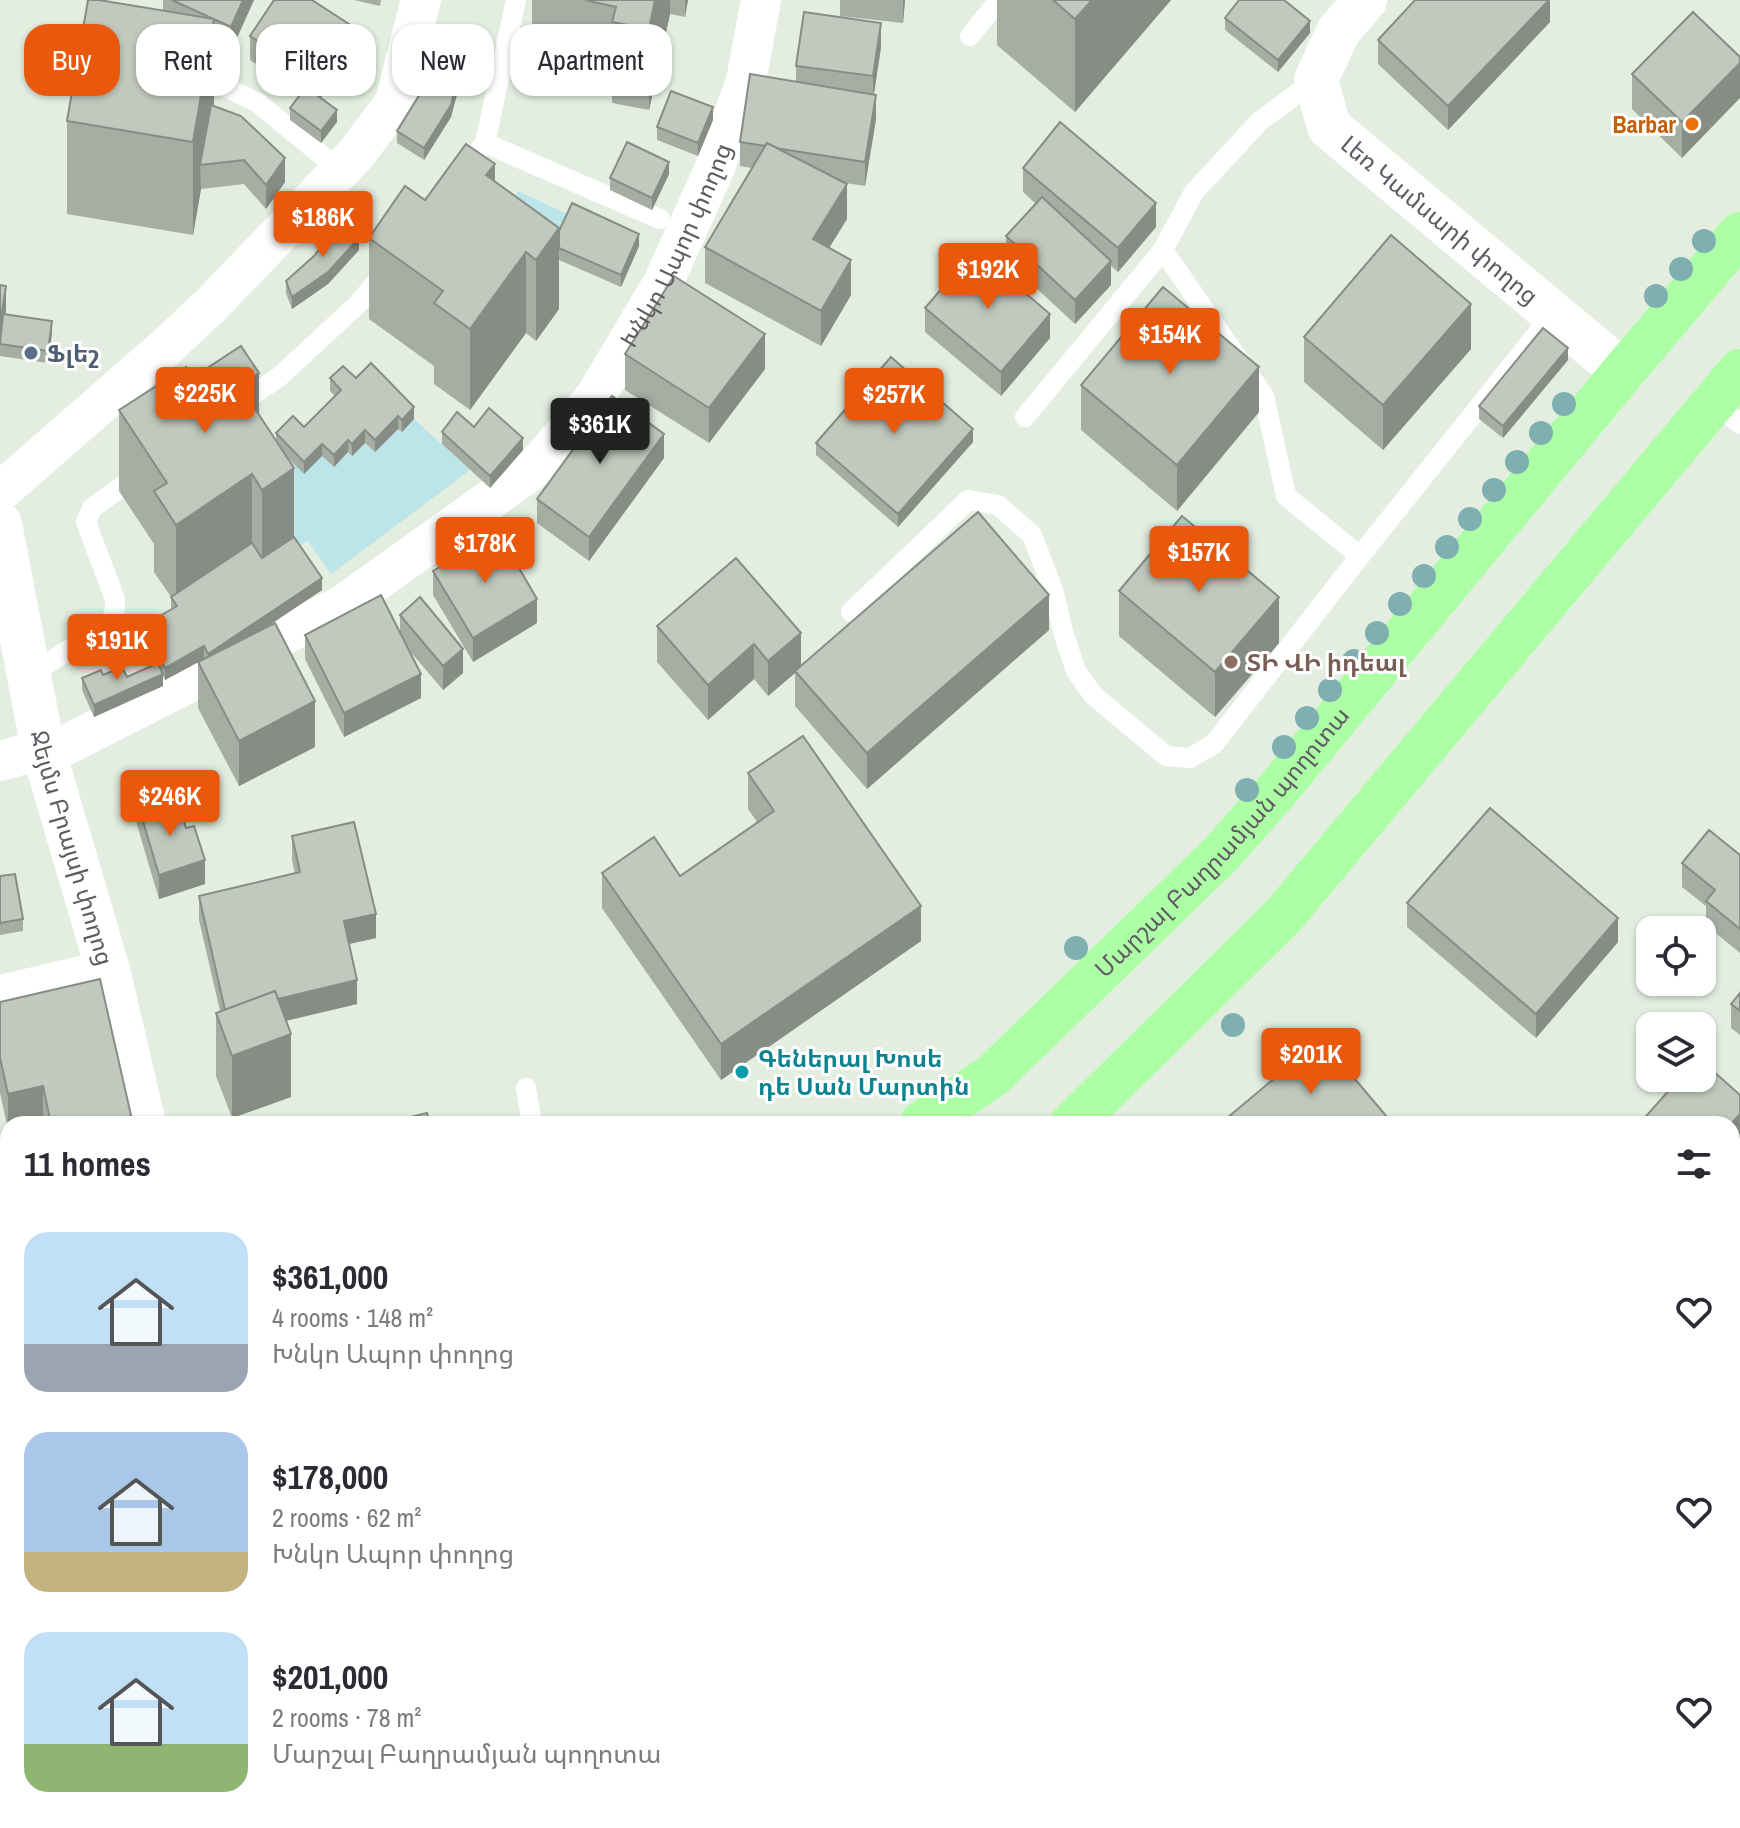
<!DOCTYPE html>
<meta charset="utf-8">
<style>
body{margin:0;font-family:"Archivo Narrow","Noto Sans Armenian",sans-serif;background:#f2f2f3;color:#2b2b33;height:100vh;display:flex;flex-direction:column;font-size:30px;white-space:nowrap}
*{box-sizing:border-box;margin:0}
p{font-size:26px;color:#7c7c81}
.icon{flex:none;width:44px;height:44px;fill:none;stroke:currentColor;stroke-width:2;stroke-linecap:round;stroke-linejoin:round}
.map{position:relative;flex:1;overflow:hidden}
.details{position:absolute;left:0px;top:1116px;width:1740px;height:712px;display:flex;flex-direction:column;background:#fff;border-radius:24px 24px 0 0;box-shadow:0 2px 6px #0004}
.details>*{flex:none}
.top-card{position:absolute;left:24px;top:24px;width:800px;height:72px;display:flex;gap:16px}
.tools{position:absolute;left:1636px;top:916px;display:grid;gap:16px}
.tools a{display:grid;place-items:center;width:80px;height:80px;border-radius:16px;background:#fff;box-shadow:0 2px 6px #0004;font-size:40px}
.price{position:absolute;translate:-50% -68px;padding:0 18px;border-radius:8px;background:#ea580c;color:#fff;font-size:26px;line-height:52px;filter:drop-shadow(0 2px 4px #0008)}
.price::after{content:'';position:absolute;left:50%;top:48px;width:24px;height:18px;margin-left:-12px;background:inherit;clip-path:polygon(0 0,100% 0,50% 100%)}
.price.current{background:#222;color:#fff}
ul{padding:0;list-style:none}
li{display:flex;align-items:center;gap:24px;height:200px;padding:0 24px}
li span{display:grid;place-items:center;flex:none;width:224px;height:160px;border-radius:24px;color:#555}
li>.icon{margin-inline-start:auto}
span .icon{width:96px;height:96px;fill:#fffc;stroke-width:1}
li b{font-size:34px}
h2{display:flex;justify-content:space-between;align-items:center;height:96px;padding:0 24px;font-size:34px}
.chip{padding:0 28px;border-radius:24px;background:#fff;box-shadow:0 2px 6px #0004;font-size:28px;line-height:72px}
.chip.current{background:#ea580c;color:#fff}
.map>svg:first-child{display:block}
.green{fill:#bbe5e8}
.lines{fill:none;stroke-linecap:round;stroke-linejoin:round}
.service{stroke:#fff;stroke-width:20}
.minor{stroke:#fff;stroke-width:40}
.tertiary{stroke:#fff;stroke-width:44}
.primary{stroke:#adffa5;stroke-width:44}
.tree{fill:#7fafb0}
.wall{fill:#a6ada3}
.shaded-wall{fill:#878d85}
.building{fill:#c1c9be;stroke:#878d85;stroke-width:2}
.food-dot{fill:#e8710a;stroke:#fff;stroke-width:3}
.service-dot{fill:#5c6f8a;stroke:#fff;stroke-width:3}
.education-dot{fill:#8d6e63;stroke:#fff;stroke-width:3}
.culture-dot{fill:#0f9aa8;stroke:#fff;stroke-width:3}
.labels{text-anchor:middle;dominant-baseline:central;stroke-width:6;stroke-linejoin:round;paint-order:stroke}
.food-label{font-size:24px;font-weight:bold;fill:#c56008;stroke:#fff;text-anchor:end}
.street-label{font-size:24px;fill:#605a63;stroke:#fff}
.service-label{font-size:24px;font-weight:bold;fill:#4e5e75;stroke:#fff;text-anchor:start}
.education-label{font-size:24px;font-weight:bold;fill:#785e54;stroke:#fff;text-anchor:start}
.culture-label{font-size:24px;font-weight:bold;fill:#0d838f;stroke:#fff;text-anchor:start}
</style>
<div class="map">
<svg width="1740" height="1828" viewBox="0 0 1740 1828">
<rect width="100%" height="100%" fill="#e3eee1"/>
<!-- green -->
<g class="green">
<path d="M518,191L572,216L553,257L499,232Z"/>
<path d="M414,419L470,470L331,574L308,541L294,549L276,446L304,474L322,456L334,467L348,453L352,456L365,443L375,452L398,429Z"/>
</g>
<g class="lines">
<!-- service -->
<g class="service">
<path d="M970,36L999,0"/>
<path d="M189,69L258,103L341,171"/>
<path d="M485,143L660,219"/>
<path d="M462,172L485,143L516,0"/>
<path d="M1163,250L1264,396L1286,496L1360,556L1553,314"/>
<path d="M1714,402L1740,424"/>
<path d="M239,404L279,377L359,303L386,270"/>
<path d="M1025,417L1163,250L1194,192L1260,121L1316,80"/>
<path d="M851,612L968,500L998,505L1032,535L1054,593L1064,635L1076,671L1093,695L1166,756L1190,758L1214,744L1360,556"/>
<path d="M28,676L110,623L115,610V599L86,522L92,508L141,473"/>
<path d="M526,1088L532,1124"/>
</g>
<!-- minor -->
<g class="minor">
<path d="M0,492L166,347L213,303L356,154L395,102L421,0"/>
<path id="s1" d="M0,761L43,749L62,747L343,605L536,467L595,397L663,283L714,170L746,81L761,0"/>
<path d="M0,995L108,970"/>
<path d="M1732,1471L1740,1464"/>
<path d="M320,1820L323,1828"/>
<path d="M548,1828L573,1820"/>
<path d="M1319,1828L1328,1820"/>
</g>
<!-- tertiary -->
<g class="tertiary">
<path id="s2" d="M1365,0L1338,32L1316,80L1329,127L1623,372"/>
<path id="s3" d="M0,524L43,749L108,970L144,1124"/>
</g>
<!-- primary -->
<g class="primary">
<path id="s4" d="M921,1124L993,1075L1220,855L1274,794L1623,372L1740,234"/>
<path d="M1072,1124L1283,916L1740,371"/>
<path d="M0,1492L8,1490"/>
<path d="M0,1579L8,1577"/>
</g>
</g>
<!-- trees -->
<g class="tree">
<circle cx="1704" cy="241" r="12"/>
<circle cx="1681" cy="269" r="12"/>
<circle cx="1656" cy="296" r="12"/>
<circle cx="1564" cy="404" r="12"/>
<circle cx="1541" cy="433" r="12"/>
<circle cx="1517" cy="462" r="12"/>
<circle cx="1494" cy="490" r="12"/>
<circle cx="1470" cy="519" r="12"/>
<circle cx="1447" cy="547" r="12"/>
<circle cx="1424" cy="576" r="12"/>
<circle cx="1400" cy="604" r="12"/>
<circle cx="1377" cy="633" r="12"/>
<circle cx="1354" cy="661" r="12"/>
<circle cx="1330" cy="690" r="12"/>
<circle cx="1307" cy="718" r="12"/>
<circle cx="1284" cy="747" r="12"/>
<circle cx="1247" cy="790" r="12"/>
<circle cx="1076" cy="948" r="12"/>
<circle cx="1233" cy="1025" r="12"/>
</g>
<!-- wall -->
<g class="wall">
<path d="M163,0H254L231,51L214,43V106L285,182L266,209L244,184L201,189L193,235L67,214V121L163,11Z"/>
<path d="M354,0H381L380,6Z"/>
<path d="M532,0H688L685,17L670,14L649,110L612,103V87L532,69Z"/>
<path d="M840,0H905L903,23L840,16Z"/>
<path d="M997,0H1171L1075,112L997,45Z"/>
<path d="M1550,0V22L1448,130L1378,64V40Z"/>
<path d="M1225,18L1310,33L1278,72L1225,30Z"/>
<path d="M250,36L352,50L321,98L337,122L321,143L290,120V108L301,93L250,60Z"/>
<path d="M881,47L874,94L876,119L865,186L846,183L847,219L829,248L851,295L821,346L705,283V247L752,168L740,166V142L796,82V66Z"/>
<path d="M1740,57L1682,158L1632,109V74Z"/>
<path d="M465,64L451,117L424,160L397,143V131Z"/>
<path d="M713,120L698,156L657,140V127Z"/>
<path d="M1023,168L1156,227L1118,272L1111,266V285L1075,324L1006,260V236L1036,204L1023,192Z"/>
<path d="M669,174L652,210L610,190V178Z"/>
<path d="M495,182L559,231L639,246L621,287L559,260V309L536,341L526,333L470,410L434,384V366L369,319V238L425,200Z"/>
<path d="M359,250L328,284L292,309L286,293V281Z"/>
<path d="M0,285L6,310L5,315L52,333L48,363L0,356Z"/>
<path d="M925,308L1050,338L1001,396L925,332Z"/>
<path d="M1304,337L1471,349L1383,450L1304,382Z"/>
<path d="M625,354L765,369L709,443L625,390Z"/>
<path d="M1568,360L1503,438L1479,419V406Z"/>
<path d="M192,378L259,415L276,440V433L304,427L335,396L330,391V378H356L414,419L402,432L398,429L375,452L365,443L352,456L348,452L334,467L322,456L304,474L286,456L294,537L322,590L262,630L315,747L239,786L198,708V662L204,659L165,680L163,676V686L94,717L82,690V678L103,675L127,677L156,664L141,639V627L171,609V597L154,572V544L119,491V410Z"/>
<path d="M1081,385L1259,412L1177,511L1081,430Z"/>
<path d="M474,427L523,450L490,488L442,444V432Z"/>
<path d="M973,442L898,527L816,455V443Z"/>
<path d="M664,458L589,561L537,523V499Z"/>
<path d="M736,558L801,666L1049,630L867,789L795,706V673L768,696L754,679L708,720L657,662V626Z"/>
<path d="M433,571L537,623L473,662L433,595Z"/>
<path d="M1119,591L1279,643L1215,717L1119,636Z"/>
<path d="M400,615L463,673L443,690L409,650L421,698L344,737L305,659V635L400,631Z"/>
<path d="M748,773L921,941L721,1080L602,908V873L680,876L757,822L748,809Z"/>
<path d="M137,801L160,814L205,884L159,899L137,825Z"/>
<path d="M292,836L376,938L349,944L357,1004L286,1021L291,1097L232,1118L216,1076V1013L220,1011L199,920V896L295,874L292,860Z"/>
<path d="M1740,855V953L1706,925V906L1682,887V863Z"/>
<path d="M0,876L23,919V931L0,935Z"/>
<path d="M1407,903L1618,942L1536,1038L1407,927Z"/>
<path d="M1740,993V1035L1731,1028V1004Z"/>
<path d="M0,1002L133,1124H43V1121L31,1124H8V1129L0,1093Z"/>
<path d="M1732,1277L1740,1286V1431L1734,1437L1732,1436Z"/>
<path d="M1740,1560V1672L1732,1662V1567Z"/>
<path d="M0,1595L8,1625V1707L0,1772Z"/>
<path d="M182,1820H270L272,1828H184Z"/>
<path d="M680,1820H765L768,1828H680Z"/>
<path d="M784,1820H893V1828H788Z"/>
<path d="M1085,1820H1221L1213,1828H1079Z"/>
<path d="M1558,1820H1617L1607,1828H1564Z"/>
</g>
<!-- shaded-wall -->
<g class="shaded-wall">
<path d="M243,0H254L231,51V27Z"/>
<path d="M655,0H670V14L649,110V29Z"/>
<path d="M685,0H688L685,17Z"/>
<path d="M903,0H905L903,23Z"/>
<path d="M1092,0H1171L1075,112V19Z"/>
<path d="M1549,0H1550V22L1448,130V106Z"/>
<path d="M214,19V112L200,165L201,189L193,235V142Z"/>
<path d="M1310,21V33L1278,72V60Z"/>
<path d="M881,23V47L873,100V76Z"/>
<path d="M352,26V50L317,103V79Z"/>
<path d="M465,52V64L451,117L424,160V148Z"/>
<path d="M1740,63V98L1682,158V122Z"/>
<path d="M876,95V119L865,186V162Z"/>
<path d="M713,107V120L698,156V143Z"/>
<path d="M337,110V122L321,143V131Z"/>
<path d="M285,158V182L266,209V185Z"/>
<path d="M669,162V174L652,210V198Z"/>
<path d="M495,164V245L486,175Z"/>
<path d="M847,184V219L813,274V239Z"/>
<path d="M1156,203V227L1118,272V248Z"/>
<path d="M559,228V309L536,341V260Z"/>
<path d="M639,234V246L621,287V275Z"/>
<path d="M359,238V250L328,284L292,309V297Z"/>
<path d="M526,252V333L470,410V329Z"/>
<path d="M851,260V295L821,346V311Z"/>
<path d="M1111,261V285L1075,324V300Z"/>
<path d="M6,286V310L1,344L0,324Z"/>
<path d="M1471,304V349L1383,450V405Z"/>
<path d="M1050,314V338L1001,396V372Z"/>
<path d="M52,321V333L48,363V351Z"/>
<path d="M765,334V369L709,443V408Z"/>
<path d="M1568,348V360L1503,438V426Z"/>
<path d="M1259,367V412L1177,511V465Z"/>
<path d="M259,373V454L240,386Z"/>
<path d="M414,407V419L402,432V420Z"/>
<path d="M398,416V429L375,452V440Z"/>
<path d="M973,429V442L898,527V514Z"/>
<path d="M365,430V443L352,456V444Z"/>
<path d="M664,434V458L589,561V537Z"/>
<path d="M523,438V450L490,488V476Z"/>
<path d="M348,440V452L334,467V455Z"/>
<path d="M322,444V456L304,474V462Z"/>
<path d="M294,468V549L262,571V490Z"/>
<path d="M252,474V555L176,605V525Z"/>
<path d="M322,578V590L208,666V654Z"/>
<path d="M1049,595V630L867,789V753Z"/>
<path d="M1279,597V643L1215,717V672Z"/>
<path d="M537,599V623L473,662V638Z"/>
<path d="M801,633V668L768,696V661Z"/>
<path d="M754,644V679L708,720V685Z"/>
<path d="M204,646V659L165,680V668Z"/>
<path d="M463,649V673L443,690V666Z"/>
<path d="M163,674V686L94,717V705Z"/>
<path d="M421,674V698L344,737V713Z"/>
<path d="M315,701V747L239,786V741Z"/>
<path d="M205,860V884L159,899V875Z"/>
<path d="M921,906V941L721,1080V1044Z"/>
<path d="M376,914V938L344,945V921Z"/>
<path d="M1618,918V942L1536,1038V1014Z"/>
<path d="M357,980V1004L225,1035V1011Z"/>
<path d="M291,1034V1097L232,1118V1056Z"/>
<path d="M43,1086V1121L31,1124H8V1094Z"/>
<path d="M1740,1114V1138L1732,1147V1124H1731Z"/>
<path d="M8,1349V1412L0,1413V1351Z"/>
<path d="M1740,1396V1431L1734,1437V1402Z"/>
<path d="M1740,1693V1717L1732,1723V1699Z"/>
<path d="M8,1707V1770L0,1772V1709Z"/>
<path d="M883,1820H893V1828H868Z"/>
<path d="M1196,1820H1221L1213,1828H1187Z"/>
<path d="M1587,1820H1617L1607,1828H1581V1825Z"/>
</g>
<!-- building -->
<g class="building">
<path d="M88,0H99L214,19L193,142L67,121Z"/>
<path d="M172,0H243L231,27Z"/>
<path d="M274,0H312L352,26L317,79L250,36Z"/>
<path d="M585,0H655L649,29L612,22L616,7Z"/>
<path d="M1053,0H1092L1075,19Z"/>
<path d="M1239,0H1284L1310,21L1278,60L1225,18Z"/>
<path d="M1415,0H1549L1448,106L1378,40Z"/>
<path d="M804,12L881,23L873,76L796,66Z"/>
<path d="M1693,12L1740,57V63L1682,122L1632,74Z"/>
<path d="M436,44L465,52L451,105L424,148L397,131L423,89Z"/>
<path d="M750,74L876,95L865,162L775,148L767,143L765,146L740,142Z"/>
<path d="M306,87L337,110L321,131L290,108Z"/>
<path d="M671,91L713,107L698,143L657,127Z"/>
<path d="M211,105L241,116L285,158L266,185L244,160L200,165Z"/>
<path d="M1060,122L1156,203L1118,248L1023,168Z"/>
<path d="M627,142L669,162L652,198L610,178Z"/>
<path d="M767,143L847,184L813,239L851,260L821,311L705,247Z"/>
<path d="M466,144L495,164L486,175L559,228L536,260L526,252L470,329L434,303L443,291L369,238L405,186L425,200Z"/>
<path d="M1042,197L1111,261L1075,300L1006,236Z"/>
<path d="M572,203L639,234L621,275L559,248V231Z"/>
<path d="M341,221L359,238L328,272L292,297L286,281L314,256Z"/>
<path d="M1391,235L1471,304L1383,405L1304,337Z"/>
<path d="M975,250L1050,314L1001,372L925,308Z"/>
<path d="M674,276L765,334L709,408L625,354Z"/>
<path d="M0,285L6,286L0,324Z"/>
<path d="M1163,287L1259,367L1177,465L1081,385Z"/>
<path d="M3,314L52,321L48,351L0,344Z"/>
<path d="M1543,328L1568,348L1503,426L1479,406Z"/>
<path d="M241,346L259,373L240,386L294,468L262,490L252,474L176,525L154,491L167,483L119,410L186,367L192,378Z"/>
<path d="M891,357L973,429L898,514L816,443Z"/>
<path d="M371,363L414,407L402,420L398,416L375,440L365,430L352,444L348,440L334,455L322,444L304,462L276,433L293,416L304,427L341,390L330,378L343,366L356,378Z"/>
<path d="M612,396L664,434L589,537L537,499Z"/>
<path d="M489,408L523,438L490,476L442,432L457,412L474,427Z"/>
<path d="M978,512L1049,595L867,753L795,671Z"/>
<path d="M1182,516L1279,597L1215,672L1119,591Z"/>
<path d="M498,532L537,599L473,638L433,571Z"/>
<path d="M294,537L322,578L208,654L204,646L165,668L141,627L177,606L171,597L252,543L262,558Z"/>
<path d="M736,558L801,633L768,661L754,644L708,685L657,626Z"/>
<path d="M381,595L421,674L344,713L305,635Z"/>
<path d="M420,597L463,649L443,666L400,615Z"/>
<path d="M275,623L315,701L239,741L198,662Z"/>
<path d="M158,663L163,674L94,705L82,678L101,670L103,675L122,667L127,677Z"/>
<path d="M803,736L921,906L721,1044L602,873L654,837L680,876L774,811L748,773Z"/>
<path d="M154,796L160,814L180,808L186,828L194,826L205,860L159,875L137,801Z"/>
<path d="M1490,808L1618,918L1536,1014L1407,903Z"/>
<path d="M354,822L376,914L344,921L357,980L278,999L275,991L225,1010L199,896L300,872L292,836Z"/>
<path d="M1709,830L1740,855V929L1706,901L1715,890L1682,863Z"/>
<path d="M15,874L23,919L0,923V876Z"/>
<path d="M100,979L133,1124H51L43,1086L8,1094L0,1058V1002Z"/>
<path d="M275,991L291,1034L232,1056L216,1013Z"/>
<path d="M1740,993V1011L1731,1004Z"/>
<path d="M1321,1039L1393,1124H1220Z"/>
<path d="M1702,1061L1740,1095V1114L1731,1124H1639L1680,1078H1702Z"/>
<path d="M427,1113L430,1124H383Z"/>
<path d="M8,1249V1349L0,1351V1251Z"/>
<path d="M1732,1277L1740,1286V1396L1734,1402L1732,1400Z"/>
<path d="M1740,1560V1648L1732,1638V1567Z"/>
<path d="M8,1584V1625L0,1595V1586Z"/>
<path d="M0,1623L8,1654V1707L0,1709Z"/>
<path d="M1732,1670L1740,1680V1693L1732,1699Z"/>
<path d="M108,1820H161L163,1828H97L96,1823Z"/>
<path d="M198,1820H270L272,1828H200Z"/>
<path d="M339,1820H428L430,1828H341Z"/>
<path d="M682,1820H765L768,1828H686Z"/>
<path d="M797,1820H883L868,1828H801Z"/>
<path d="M1085,1820H1133L1143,1828H1079Z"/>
<path d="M1162,1820H1196L1187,1828H1173Z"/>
<path d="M1411,1820H1543L1550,1828H1412L1408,1823Z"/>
<path d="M1577,1820H1587L1581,1825Z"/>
</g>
<!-- markers -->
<circle class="food-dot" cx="1692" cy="124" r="8"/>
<circle class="service-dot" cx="31" cy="353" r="8"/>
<circle class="education-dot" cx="1231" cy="662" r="8"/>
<circle class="culture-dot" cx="742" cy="1072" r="8"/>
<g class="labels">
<!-- food labels -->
<g class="food-label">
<text x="1676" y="124">Barbar</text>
</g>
<!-- street labels -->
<g class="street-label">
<text stroke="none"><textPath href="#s2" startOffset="288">Լեռ Կամսարի փողոց</textPath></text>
<text stroke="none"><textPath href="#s1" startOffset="880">Խնկո Ապոր փողոց</textPath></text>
<text stroke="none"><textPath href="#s4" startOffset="414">Մարշալ Բաղրամյան պողոտա</textPath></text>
<text stroke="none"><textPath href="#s3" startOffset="332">Ջեյմս Բրայսի փողոց</textPath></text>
</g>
<!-- service labels -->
<g class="service-label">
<text x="47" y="353">Ֆլեշ</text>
</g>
<!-- education labels -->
<g class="education-label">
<text x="1247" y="662">ՏԻ ՎԻ իդեալ</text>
</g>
<!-- culture labels -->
<g class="culture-label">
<text x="758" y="1058">Գեներալ Խոսե<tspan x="758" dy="28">դե Սան Մարտին</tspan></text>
</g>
</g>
</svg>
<div class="tools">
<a><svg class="icon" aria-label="locate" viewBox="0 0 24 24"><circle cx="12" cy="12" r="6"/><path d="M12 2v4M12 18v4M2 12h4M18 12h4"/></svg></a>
<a><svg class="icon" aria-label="layers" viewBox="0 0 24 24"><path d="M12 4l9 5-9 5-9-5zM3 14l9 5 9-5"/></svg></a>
</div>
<b class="price" style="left:323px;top:259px">$186K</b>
<b class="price" style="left:988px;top:311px">$192K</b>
<b class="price" style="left:1170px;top:376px">$154K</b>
<b class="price" style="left:205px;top:435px">$225K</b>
<b class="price" style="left:894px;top:436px">$257K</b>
<b class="price current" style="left:600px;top:466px">$361K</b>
<b class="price" style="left:485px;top:585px">$178K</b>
<b class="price" style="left:1199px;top:594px">$157K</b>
<b class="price" style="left:117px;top:682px">$191K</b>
<b class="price" style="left:170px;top:838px">$246K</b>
<b class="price" style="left:1311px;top:1096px">$201K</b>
<div class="top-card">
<a class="chip current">Buy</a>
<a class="chip">Rent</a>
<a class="chip">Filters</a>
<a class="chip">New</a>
<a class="chip">Apartment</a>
</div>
<section class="details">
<h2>11 homes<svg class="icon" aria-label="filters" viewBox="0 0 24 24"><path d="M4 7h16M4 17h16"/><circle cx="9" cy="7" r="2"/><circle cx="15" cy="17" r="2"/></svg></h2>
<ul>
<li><span style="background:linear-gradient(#bfe0f5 70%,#9aa5b1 0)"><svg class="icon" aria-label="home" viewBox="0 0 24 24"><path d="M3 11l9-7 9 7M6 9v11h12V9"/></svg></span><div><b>$361,000</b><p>4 rooms · 148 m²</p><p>Խնկո Ապոր փողոց</p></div><svg class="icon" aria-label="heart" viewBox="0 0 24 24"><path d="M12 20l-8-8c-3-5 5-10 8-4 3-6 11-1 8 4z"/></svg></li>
<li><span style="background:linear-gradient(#a9c7e8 75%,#c2b280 0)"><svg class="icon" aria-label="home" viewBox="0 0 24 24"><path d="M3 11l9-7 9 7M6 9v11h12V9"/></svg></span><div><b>$178,000</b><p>2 rooms · 62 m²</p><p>Խնկո Ապոր փողոց</p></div><svg class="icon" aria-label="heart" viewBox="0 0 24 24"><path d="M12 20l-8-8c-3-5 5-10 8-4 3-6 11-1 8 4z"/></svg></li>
<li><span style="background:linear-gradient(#bfe0f5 70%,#8fb573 0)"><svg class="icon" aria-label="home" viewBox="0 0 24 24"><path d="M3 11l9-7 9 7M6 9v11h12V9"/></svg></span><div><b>$201,000</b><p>2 rooms · 78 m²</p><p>Մարշալ Բաղրամյան պողոտա</p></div><svg class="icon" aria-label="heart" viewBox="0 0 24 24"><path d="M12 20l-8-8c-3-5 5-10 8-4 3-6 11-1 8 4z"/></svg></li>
</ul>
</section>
</div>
